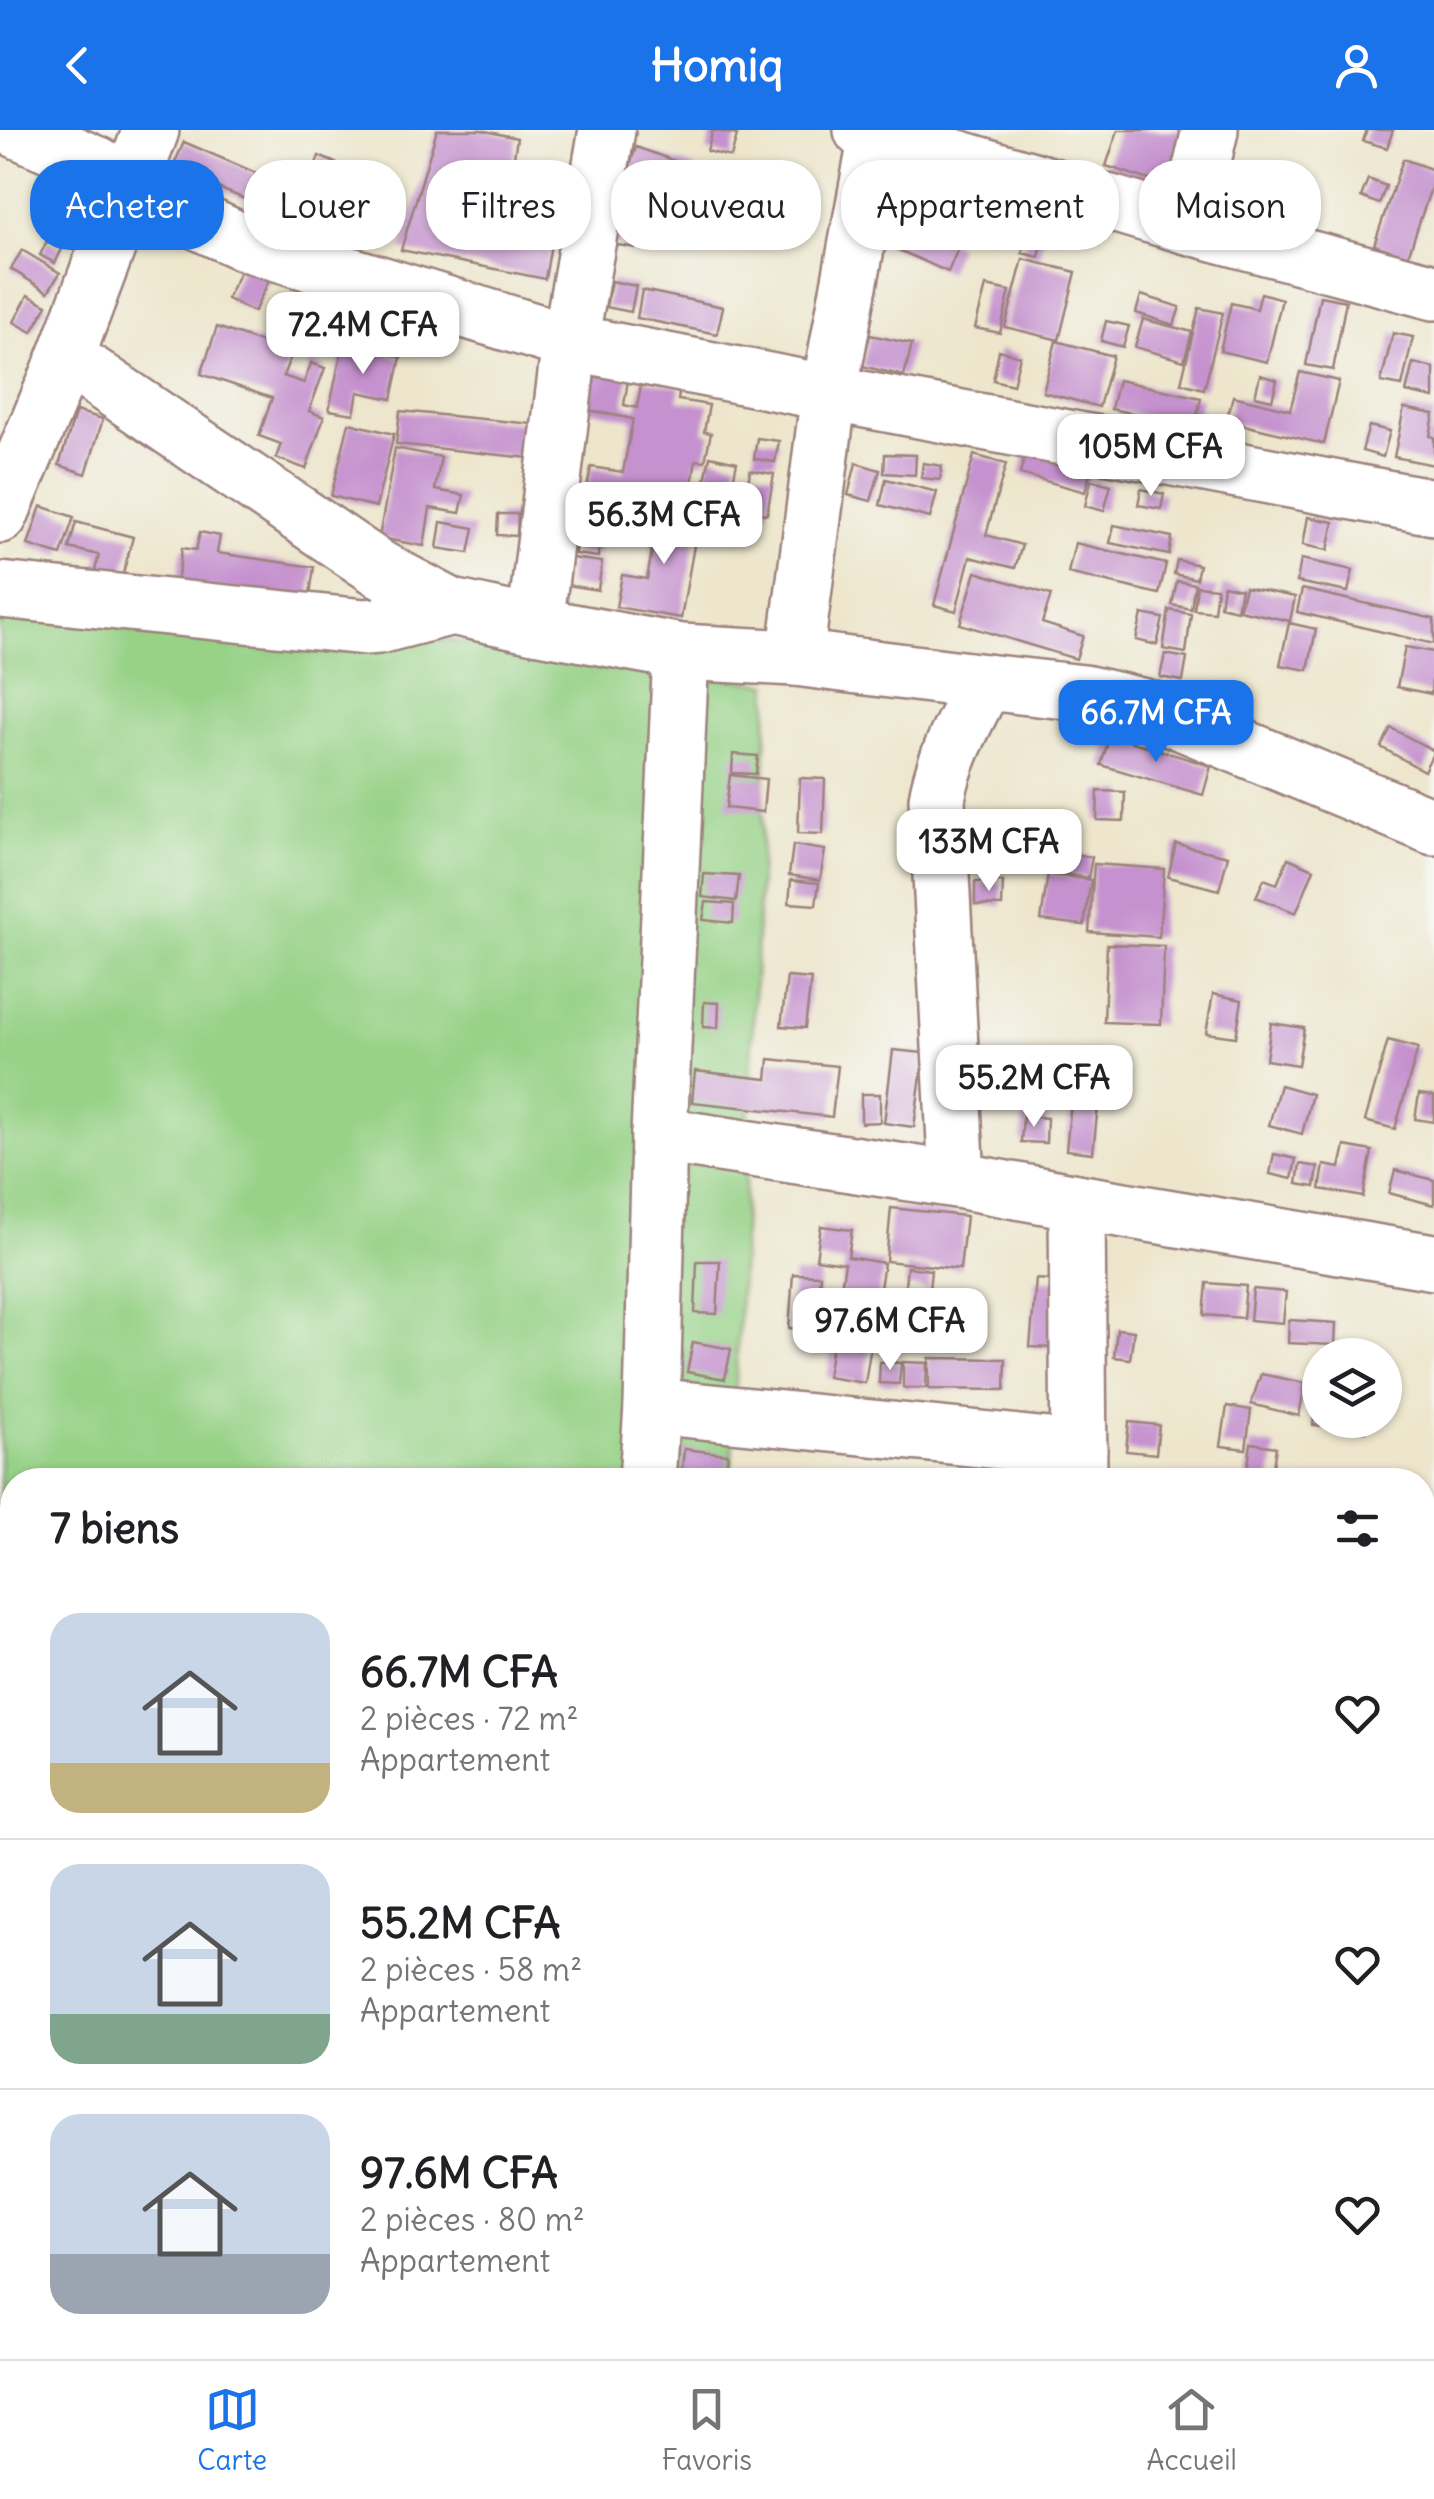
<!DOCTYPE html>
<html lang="fr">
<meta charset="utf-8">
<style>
body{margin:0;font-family:Delius,sans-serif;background:#f2f2f2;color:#202124;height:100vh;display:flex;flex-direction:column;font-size:38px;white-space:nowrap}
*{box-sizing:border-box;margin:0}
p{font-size:32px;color:#757577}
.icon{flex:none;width:55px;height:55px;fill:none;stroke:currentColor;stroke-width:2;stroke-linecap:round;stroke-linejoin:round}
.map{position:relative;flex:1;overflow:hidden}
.sheet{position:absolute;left:0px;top:1338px;width:1435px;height:892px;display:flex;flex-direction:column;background:#fff;border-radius:40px 40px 0 0;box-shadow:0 2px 8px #0004}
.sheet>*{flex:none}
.top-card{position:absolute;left:30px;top:30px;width:1375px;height:90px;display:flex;gap:20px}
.buttons{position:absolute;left:1302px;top:1208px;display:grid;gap:20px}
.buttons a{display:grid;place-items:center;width:100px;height:100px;border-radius:50%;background:#fff;box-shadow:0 2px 8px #0004;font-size:50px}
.price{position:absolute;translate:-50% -85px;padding:0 22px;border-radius:20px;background:#fff;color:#222;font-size:32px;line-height:65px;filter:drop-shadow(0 2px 5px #0008)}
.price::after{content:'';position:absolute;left:50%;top:60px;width:30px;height:22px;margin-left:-15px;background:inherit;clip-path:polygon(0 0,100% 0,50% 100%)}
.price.active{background:#1a73e8;color:#fff}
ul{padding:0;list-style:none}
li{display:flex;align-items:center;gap:30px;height:250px;padding:0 50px}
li+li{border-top:2px solid #e0e0e0}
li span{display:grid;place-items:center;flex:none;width:280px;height:200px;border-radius:30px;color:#555}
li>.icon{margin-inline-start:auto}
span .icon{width:120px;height:120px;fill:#fffc;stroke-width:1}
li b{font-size:42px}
h2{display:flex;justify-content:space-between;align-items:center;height:120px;padding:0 50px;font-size:42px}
.pill{padding:0 35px;border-radius:40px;background:#fff;box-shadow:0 2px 8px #0004;font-size:35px;line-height:90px}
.pill.active{background:#1a73e8;color:#fff}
header{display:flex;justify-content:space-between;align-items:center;height:130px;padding:0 50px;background:#1a73e8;color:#fff;font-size:45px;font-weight:800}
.tabs{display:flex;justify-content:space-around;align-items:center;height:140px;border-top:2px solid #e0e0e0;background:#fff;font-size:28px;color:#757577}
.tabs a{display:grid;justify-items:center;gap:5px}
.tabs .active{color:#1a73e8}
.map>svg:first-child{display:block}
.green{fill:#97d287;stroke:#707859;stroke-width:2.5}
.building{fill:#c591ce}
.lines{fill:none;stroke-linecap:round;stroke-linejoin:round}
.minor-casing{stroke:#9c827c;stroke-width:60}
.minor{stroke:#fff;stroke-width:55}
</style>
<header><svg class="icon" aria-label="back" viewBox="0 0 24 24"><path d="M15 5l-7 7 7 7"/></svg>Homiq<svg class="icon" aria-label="person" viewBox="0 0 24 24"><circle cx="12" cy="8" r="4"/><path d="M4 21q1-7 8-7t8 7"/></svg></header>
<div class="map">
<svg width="1434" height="2229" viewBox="0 0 1434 2229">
<rect width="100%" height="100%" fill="#f6f6f2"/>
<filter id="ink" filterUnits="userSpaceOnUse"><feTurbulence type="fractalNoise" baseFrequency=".01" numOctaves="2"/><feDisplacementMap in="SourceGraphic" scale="20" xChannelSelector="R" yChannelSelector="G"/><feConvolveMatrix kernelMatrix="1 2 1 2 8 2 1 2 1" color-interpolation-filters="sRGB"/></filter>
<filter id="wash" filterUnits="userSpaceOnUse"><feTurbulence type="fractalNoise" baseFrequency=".0048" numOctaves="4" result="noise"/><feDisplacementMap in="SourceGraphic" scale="40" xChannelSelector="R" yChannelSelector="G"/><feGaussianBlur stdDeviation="2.25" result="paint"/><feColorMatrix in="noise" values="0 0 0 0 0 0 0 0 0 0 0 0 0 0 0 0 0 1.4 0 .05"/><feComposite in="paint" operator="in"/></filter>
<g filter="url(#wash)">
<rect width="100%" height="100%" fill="#ede6cc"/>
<!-- green -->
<path class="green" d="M0,450L769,554L731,1350H12V2218H690V2229H0Z"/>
<g id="blocks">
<!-- building -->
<g class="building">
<path d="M437,0H481L517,8L508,65L557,80L545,149L401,120Z"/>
<path d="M713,0L737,5L731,27L707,21Z"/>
<path d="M1118,0H1187L1168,56L1106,36Z"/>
<path d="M1367,0H1393L1387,18L1363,11Z"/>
<path d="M184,12L256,43L245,69L172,39Z"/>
<path d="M636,17L695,38L692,58L717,64L710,85L621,61Z"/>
<path d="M319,26L345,37L331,73L305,63Z"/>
<path d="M1403,29L1434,40V49L1408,126L1374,115Z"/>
<path d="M898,32L928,45L907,92L959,116L948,142L865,105Z"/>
<path d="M1236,46L1251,50L1245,74L1230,71Z"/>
<path d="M1368,49L1386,56L1379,74L1361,67Z"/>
<path d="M944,82L959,90L951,105L936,98Z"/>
<path d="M614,95L640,100L637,118L611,114Z"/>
<path d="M1029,96L1045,100L1039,127L1022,123Z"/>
<path d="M47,111L62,119L55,133L40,125Z"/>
<path d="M22,120L60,143L48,162L11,139Z"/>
<path d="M1023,129L1076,142L1059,210L1005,197Z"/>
<path d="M245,131L272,144L254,182L227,169Z"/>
<path d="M611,151L636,156L631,182L606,177Z"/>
<path d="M986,156L1010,161L1000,203L975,198Z"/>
<path d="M642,160L723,177L717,204L637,188Z"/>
<path d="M1261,163L1282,169L1267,232L1220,221L1231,173L1257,179Z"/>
<path d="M28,165L47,175L32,202L14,192Z"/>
<path d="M1141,165L1180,177L1174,195L1136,183Z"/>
<path d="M1320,166L1346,171L1333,240L1306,235Z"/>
<path d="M1199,178L1223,183L1204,259L1181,253Z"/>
<path d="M1143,189L1192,202L1184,231L1135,217Z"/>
<path d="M1106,191L1129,196L1123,217L1101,211Z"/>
<path d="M217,197L292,223L283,246L304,253L311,233L325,238L309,281L324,287L306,339L276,328L281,314L259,306L272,268L201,244Z"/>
<path d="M1393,203L1413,207L1402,256L1381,252Z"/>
<path d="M870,205L912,214L904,246L862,236Z"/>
<path d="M1056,211L1113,226L1099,277L1043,262Z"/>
<path d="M343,215L401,227L392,269L358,262L354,284L329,280Z"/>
<path d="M999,220L1020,226L1013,255L993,250Z"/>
<path d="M1413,233L1434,238V268L1406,262Z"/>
<path d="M587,236L629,244L624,275L637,278L642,249L680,257L678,270L709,275L704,302L711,303L705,331L696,330L688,376L612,364L610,373L585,369L591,337L623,342L633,289L578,278Z"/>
<path d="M1300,242L1339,251L1324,314L1226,291L1233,266L1290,280Z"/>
<path d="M1260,245L1277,250L1272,270L1255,266Z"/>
<path d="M1118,250L1201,268L1195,296L1111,279Z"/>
<path d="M1404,278L1434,284L1430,306L1434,307V335L1394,327Z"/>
<path d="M76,281L103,289L86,344L59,335Z"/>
<path d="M400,281L533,294L529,328L396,314Z"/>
<path d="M349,293L394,304L376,377L331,366Z"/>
<path d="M1369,296L1390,301L1383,327L1362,321Z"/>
<path d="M757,308L779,311L775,332L754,329Z"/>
<path d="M1028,314L1093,332L1085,362L1020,344Z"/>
<path d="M395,318L441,327L435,360L464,365L460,383L430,378L424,416L379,408Z"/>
<path d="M885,324L916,325L915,345L884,343Z"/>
<path d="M974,325L1006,334L986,405L1022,415L1015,438L970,427L956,481L934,475Z"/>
<path d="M710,326L737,332L728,375L701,370Z"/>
<path d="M856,333L880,340L871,371L848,365Z"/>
<path d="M923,333L942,336L940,350L921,348Z"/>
<path d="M750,340L774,344L767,384L744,381Z"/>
<path d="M886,349L937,362L930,388L880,375Z"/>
<path d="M1091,350L1111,355L1104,381L1085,376Z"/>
<path d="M1141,359L1164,364L1161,379L1138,375Z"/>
<path d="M660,375L700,382L681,488L616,477L622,445L647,449Z"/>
<path d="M41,376L74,387L61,425L28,415Z"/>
<path d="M498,384H518L517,406L497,405Z"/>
<path d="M1308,387L1334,392L1328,420L1303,415Z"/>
<path d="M76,392L133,407L121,451L94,444L99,425L69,418Z"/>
<path d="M441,392L474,398L469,423L437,418Z"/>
<path d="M1114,395L1172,407L1169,425L1110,413Z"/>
<path d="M200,402L220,406L217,423L314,437L309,471L177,453L182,418L196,420Z"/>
<path d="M577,407L599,409L598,427L575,424Z"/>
<path d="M1075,413L1166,434L1159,464L1068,443Z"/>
<path d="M571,428L602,432L598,460L567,455Z"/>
<path d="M1301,429L1353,440L1348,462L1297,452Z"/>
<path d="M1177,430L1199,435L1196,449L1174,444Z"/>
<path d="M976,442L1051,465L1042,493L1083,506L1076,529L960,494Z"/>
<path d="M1177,451L1195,454L1191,479L1172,475Z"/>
<path d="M1223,455L1241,459L1237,480L1220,476Z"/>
<path d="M1197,456L1217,458L1214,482L1194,480Z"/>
<path d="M1245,457L1295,467L1290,491L1239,480Z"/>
<path d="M1302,459L1434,489V514L1297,482Z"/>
<path d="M1169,480L1191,484L1186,523L1163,519Z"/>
<path d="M1142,484L1163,488L1157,515L1136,510Z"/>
<path d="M1289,493L1316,499L1308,540L1280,535Z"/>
<path d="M1405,517L1434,522L1431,564L1397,557Z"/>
<path d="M1165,524L1187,528L1183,551L1160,547Z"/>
<path d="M1391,598L1434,621L1424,641L1381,617Z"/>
<path d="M1110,605L1211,636L1203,665L1101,635Z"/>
<path d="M733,624L758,626L756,644L732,643Z"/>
<path d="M730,645L766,649L763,682L726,678Z"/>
<path d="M800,648L825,649L823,704L798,703Z"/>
<path d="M1098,661L1125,662L1124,691L1097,690Z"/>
<path d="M972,702L1038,706L1036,735L970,730Z"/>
<path d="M1176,714L1228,726L1219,760L1168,747Z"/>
<path d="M793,715L825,720L820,750L789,745Z"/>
<path d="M1057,721L1092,727L1088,748L1053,742Z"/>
<path d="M1288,728L1314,739L1296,783L1256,767L1264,749L1277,754Z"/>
<path d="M1094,734L1164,739L1159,807L1089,802Z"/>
<path d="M704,744L739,746L736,771L702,767Z"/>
<path d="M1048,744L1091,750L1084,795L1041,790Z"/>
<path d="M791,750L819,753L816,775L789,773Z"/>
<path d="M975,752H1003L1002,776L975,775Z"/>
<path d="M706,772L734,774L733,793L703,790Z"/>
<path d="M1107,814L1164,816L1161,894L1104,892Z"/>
<path d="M787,847L811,849L805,898L781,896Z"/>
<path d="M1213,864L1242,870L1236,907L1206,903Z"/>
<path d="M704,872L719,873L718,898L703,897Z"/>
<path d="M1271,893L1304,898L1298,935L1266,930Z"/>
<path d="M1388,910L1418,918L1395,999L1365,991Z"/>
<path d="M893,920L924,923L914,997L884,993Z"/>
<path d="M769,929L838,936L832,987L692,972L695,941L767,949Z"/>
<path d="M1073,953L1100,956L1093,1023L1066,1020Z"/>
<path d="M1280,955L1312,964L1302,1004L1269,995Z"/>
<path d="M861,964H880V992L861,993Z"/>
<path d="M1419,964L1434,966V992L1415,989Z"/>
<path d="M1023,986L1047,988L1046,1013L1021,1012Z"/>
<path d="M1345,1016L1372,1021L1363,1067L1320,1059L1324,1035L1340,1038Z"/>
<path d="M1274,1024L1296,1029L1292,1049L1270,1044Z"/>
<path d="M1300,1034L1318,1037L1315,1057L1297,1054Z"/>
<path d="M1395,1040L1434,1050V1075L1389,1063Z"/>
<path d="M891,1078L966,1086L960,1139L886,1131Z"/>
<path d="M821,1096L852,1100L848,1127L884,1133L865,1253L827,1247L845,1133L816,1129Z"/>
<path d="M697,1131H720L717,1184L695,1183Z"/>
<path d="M907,1137L931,1140L929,1160L905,1156Z"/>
<path d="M793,1144L820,1145L816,1200L789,1198Z"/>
<path d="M1036,1149L1061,1151L1055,1218L1030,1217Z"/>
<path d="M1207,1153L1246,1156L1243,1188L1204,1185Z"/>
<path d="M1253,1159L1286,1162L1283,1193L1250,1190Z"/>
<path d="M1289,1190L1336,1193L1335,1215L1288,1213Z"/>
<path d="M1117,1199L1134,1201L1130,1229L1114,1227Z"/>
<path d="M693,1212L731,1219L725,1249L687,1242Z"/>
<path d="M929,1228L1006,1229L1005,1260L929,1259Z"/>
<path d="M880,1232L901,1233L899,1254L879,1253Z"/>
<path d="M903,1232L927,1233L926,1258H903Z"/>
<path d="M1261,1244L1305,1253L1299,1286L1251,1274Z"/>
<path d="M1318,1253H1320V1290H1367L1366,1301L1313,1295Z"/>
<path d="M1227,1276L1251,1280L1246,1319L1221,1316Z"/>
<path d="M1129,1292L1159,1295L1156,1324L1126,1321Z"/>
<path d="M1251,1313L1276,1317L1271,1350H1246Z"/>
<path d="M684,1319L728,1324L725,1350H681Z"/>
<path d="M990,1323L1038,1328L1035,1350H987Z"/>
<path d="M1165,2218H1193L1191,2229H1163Z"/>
<path d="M844,2220L896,2222V2229H844Z"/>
<path d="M1361,2220L1404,2227V2229H1359Z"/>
</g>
</g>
</g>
<g filter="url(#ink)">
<use href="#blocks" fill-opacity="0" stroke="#9c827c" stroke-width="2.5"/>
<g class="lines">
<defs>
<g id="minor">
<path d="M17,0L95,34L182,84L245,113L570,212L829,263L1434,377"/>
<path d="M862,0L1188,96L1434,162"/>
<path d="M1188,96L1210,0"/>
<path d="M66,227L380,439L452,477L535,495L681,522L795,528L985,552C966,590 944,627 937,669L957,1050"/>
<path d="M0,385L66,227L151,0"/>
<path d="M0,460L365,497L378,496L452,477"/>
<path d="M535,495L570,212L607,0"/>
<path d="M795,528L829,263L878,0"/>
<path d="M985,552L1084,563L1145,577L1434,697"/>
<path d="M659,1005L957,1050L1077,1072L1079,1350"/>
<path d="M1077,1072L1434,1132"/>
<path d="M652,1276L1079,1319"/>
<path d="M647,1350L652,1276L659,1005L681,522"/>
<path d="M1422,1560L1434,1499"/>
<path d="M1422,1710L1434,1712"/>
<path d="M1422,1981L1434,1984"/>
<path d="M604,2229V2218"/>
<path d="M1036,2229L1037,2218"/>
<path d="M1275,2229L1277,2218"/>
</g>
</defs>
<!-- minor casing -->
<use href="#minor" class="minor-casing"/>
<!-- minor -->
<use href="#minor" class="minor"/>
</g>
</g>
</svg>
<div class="buttons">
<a><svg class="icon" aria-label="layers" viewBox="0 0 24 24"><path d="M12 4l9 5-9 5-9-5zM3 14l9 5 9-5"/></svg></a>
</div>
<b class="price" style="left:363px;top:247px">72.4M CFA</b>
<b class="price" style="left:1151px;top:369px">105M CFA</b>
<b class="price" style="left:664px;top:437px">56.3M CFA</b>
<b class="price active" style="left:1156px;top:635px">66.7M CFA</b>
<b class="price" style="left:989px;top:764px">133M CFA</b>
<b class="price" style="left:1034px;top:1000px">55.2M CFA</b>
<b class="price" style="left:890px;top:1243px">97.6M CFA</b>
<div class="top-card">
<a class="pill active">Acheter</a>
<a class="pill">Louer</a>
<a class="pill">Filtres</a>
<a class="pill">Nouveau</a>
<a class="pill">Appartement</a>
<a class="pill">Maison</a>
</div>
<section class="sheet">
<h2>7 biens<svg class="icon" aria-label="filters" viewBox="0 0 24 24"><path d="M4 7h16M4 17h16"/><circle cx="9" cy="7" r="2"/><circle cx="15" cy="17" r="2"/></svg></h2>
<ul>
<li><span style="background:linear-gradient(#c9d6e8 75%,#c2b280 0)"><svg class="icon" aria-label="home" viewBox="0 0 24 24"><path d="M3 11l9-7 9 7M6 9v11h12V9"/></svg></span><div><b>66.7M CFA</b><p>2 pièces · 72 m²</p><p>Appartement</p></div><svg class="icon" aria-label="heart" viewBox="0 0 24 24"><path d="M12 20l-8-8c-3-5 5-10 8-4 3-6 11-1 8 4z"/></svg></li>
<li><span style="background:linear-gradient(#c9d6e8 75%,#7fa58c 0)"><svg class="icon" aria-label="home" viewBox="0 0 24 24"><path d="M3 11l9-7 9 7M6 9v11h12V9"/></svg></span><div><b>55.2M CFA</b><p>2 pièces · 58 m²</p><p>Appartement</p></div><svg class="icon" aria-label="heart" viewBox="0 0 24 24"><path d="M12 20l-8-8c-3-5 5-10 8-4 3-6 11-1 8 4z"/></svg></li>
<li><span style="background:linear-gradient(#c9d6e8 70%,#9aa5b1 0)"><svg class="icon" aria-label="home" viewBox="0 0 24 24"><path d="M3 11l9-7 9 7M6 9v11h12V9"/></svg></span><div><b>97.6M CFA</b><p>2 pièces · 80 m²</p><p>Appartement</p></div><svg class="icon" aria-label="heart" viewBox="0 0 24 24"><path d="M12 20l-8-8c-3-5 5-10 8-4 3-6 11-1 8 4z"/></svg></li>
</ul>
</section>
</div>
<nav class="tabs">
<a class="active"><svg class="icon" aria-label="map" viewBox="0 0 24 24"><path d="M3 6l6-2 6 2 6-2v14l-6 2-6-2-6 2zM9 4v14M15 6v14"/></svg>Carte</a>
<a><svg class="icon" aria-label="saved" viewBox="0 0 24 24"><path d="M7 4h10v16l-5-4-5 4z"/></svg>Favoris</a>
<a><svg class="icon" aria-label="home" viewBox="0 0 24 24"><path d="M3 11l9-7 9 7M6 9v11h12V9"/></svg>Accueil</a>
</nav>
